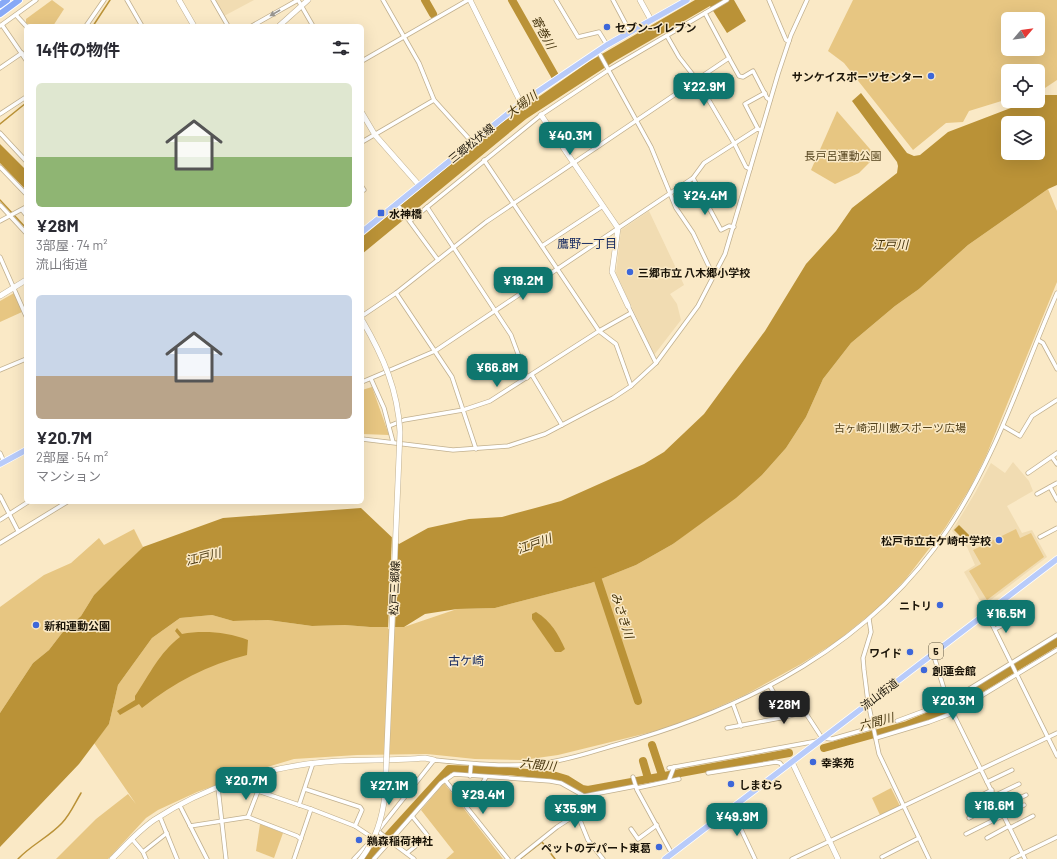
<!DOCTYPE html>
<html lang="ja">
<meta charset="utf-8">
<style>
body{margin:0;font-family:Barlow,"Noto Sans JP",sans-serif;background:#f7f7f7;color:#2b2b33;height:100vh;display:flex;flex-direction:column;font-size:15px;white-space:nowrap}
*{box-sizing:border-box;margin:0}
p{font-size:13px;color:#7c7c81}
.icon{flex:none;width:22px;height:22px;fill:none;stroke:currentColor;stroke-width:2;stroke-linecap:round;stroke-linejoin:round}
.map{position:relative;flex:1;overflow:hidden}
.drawer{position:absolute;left:24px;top:24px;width:340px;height:480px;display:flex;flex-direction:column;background:#fff;border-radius:6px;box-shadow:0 4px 16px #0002}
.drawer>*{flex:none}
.needle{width:26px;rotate:61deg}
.fabs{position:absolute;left:1001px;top:12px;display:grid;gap:8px}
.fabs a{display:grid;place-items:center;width:44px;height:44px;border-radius:6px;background:#fff;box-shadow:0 4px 16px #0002;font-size:20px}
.price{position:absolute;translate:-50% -34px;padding:0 9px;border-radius:8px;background:#0f766e;color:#fff;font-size:13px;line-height:26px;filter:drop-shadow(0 1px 2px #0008)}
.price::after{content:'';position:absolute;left:50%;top:24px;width:12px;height:9px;margin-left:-6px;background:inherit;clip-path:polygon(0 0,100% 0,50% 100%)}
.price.current{background:#222;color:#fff}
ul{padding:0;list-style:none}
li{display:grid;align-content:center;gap:8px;height:212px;padding:0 12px}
li span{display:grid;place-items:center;height:124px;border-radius:6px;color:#555}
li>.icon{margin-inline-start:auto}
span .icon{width:72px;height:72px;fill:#fffc;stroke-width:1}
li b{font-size:17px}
h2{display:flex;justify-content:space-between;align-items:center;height:48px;padding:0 12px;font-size:17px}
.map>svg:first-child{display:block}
.built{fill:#f1dcb2}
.green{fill:#e7c682;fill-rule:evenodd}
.water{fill:#ba9237;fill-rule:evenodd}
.pier{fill:#fae9c6}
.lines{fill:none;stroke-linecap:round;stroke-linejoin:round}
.stream{stroke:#ba9237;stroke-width:1.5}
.river{stroke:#ba9237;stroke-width:8}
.street-casing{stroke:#c1b08f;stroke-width:5}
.secondary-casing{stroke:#c1b08f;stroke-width:6}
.primary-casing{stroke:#fff;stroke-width:7}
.highway-casing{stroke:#fff;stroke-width:8}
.street{stroke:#fff;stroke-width:3.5}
.secondary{stroke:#fff;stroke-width:5}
.primary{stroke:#b8cbfa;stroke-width:5.5}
.highway{stroke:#88a9f6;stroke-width:6}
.secondary-bridge-casing{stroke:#c1b08f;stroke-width:6;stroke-linecap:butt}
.secondary-bridge{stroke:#fff;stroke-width:5}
.oneway{fill:#989590}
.poi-dot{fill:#3d67d9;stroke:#fae9c6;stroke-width:1.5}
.labels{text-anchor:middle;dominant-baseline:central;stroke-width:3;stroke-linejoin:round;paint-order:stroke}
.shield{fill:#fae9c6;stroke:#5d5441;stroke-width:1}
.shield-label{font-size:10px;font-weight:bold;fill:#1a1408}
.poi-label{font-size:11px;font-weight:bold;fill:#1a1408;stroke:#fae9c6;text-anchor:start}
.street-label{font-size:11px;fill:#1a1408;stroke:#fae9c6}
.park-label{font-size:11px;fill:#54431d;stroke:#fae9c6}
.water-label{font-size:12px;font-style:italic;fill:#46350e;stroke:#fae9c6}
.neighbourhood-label{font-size:12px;fill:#162a60;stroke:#fae9c6}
</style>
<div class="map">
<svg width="1057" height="859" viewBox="0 0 1057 859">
<rect width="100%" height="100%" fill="#fae9c6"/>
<!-- built -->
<g class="built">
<path d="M215,0H254L224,16Z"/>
<path d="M649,211L684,285L670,294L677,304L681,320L654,355L616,273L621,230Z"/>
<path d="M1013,462L1029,481L1033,491L1007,506L1022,533L1032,530L1047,557L983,606L964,572L975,565L967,547L952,531L975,493L991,463L1005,473Z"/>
</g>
<!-- green -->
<g class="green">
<path d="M52,0L64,9L53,26H31L26,23V19Z"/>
<path d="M853,0H1057V80L1045,88L1038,91V71H1008V99L969,111L963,122L946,123L913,150L844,63L828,51ZM1008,19H1038V49H1008Z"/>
<path d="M837,111L876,156L859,173L835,184L811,170Z"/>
<path d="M1048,189L1057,211V282L986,456L970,488L945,528L905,580L878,608L836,642L801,664L745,695L676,726L558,755L523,760L475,759L427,754L357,755L294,759L264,768L197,792L158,810L146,818L108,859H56L96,819L128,794L136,804L94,743L109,724L118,685L152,638L180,618L212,615L233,621L268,620L312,626L345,625L370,627H404L457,609L495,608L591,583L636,565L673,544L762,475L786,448L806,417L823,379L851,343L895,306L919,289L968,245Z"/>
<path d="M14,293L22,312L0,322V301Z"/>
<path d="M372,387L389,435L362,434V390Z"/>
<path d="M134,529L143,547L94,595L81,616L62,633L49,650L33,663L0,713V607L44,575L71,563L99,538L104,545Z"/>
<path d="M1016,529L1020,538L1031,533L1044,557L987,600L969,571L981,564L973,550Z"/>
<path d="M444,783L503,859H446L454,852L421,810Z"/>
<path d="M891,788L900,806L880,815L872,798Z"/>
<path d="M260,824L283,833L274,858L256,851Z"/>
</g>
<!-- water -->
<g class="water">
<path d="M695,0H734L746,21L727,33L710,6L615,61L526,119L362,254V237L500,124L527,105L590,61Z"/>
<path d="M861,93L907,153L914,156L920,155L948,132L1029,101H1038V98L1045,95H1057V185L1048,189L968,245L919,289L895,306L851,343L823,379L806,417L786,448L762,475L736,498L673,544L636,565L591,583L495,608L457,609L425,614L404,627H370L345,625L312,626L268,620L233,621L212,615L180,618L152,638L118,685L109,724L79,764L0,847V713L33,663L49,650L62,633L81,616L94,595L118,571L143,547L223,518L361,508L399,544L428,528L469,519L502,517L561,501L644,464L664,452L704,414L765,331L806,264L836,231L852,208L897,173L898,166L897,162L852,101ZM1008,123H1038V153H1008Z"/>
<path d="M0,144L26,170V190L0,163Z"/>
<path d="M959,525L971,537L966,542L954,530Z"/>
<path d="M536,612C551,621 558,634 565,649L561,652H555L532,619V614Z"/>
<path d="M177,628L182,634C203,630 227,632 248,640L247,655C208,665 174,682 142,708L139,704L120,715L117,711L135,700V696C150,674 159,653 180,637L175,631Z"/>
</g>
<!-- pier -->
<path class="pier" d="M392,535L398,541L395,629H388Z"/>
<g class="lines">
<!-- stream -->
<g class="stream">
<path d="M93,26L110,0"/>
<path d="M0,124L26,103"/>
<path d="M0,200L26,228"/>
<path d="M18,859C31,845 49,837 62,823C70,815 75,803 81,793"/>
<path d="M520,859L542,842L555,859"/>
</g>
<!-- river -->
<g class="river">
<path d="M425,0L433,14"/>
<path d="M512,0L555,76"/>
<path d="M595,571L638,701"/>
<path d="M652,745L662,775"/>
<path d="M824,748L907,725L949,708L1057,642"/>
<path d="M643,761L648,778"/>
<path d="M367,859L449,769L507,771L556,776L566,779L582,789L588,790L789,753"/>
</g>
<defs>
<g id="street">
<path d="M127,0L142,26"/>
<path d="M213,0L228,26"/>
<path d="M298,0L313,26"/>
<path d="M383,0L419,63L434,100L472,142"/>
<path d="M556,0L578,37L599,32L607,45"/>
<path d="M613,0L630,32"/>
<path d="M769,0L786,40L789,41"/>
<path d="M705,13L729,58"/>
<path d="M16,15L26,26"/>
<path d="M2,25L26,60"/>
<path d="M0,26L36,0"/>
<path d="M86,26L104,0"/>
<path d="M252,26L298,0"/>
<path d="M667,36L679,57L697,80L734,143L746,167L750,169"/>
<path d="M598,51L651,147L676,208L693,233L712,273L715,275"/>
<path d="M362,61L468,0"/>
<path d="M0,68L22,53"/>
<path d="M0,114L26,97"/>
<path d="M758,129L745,104L765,93"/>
<path d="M0,133L26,161"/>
<path d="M362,142L434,100"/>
<path d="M484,160L599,331L616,344L631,386"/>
<path d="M0,167L26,194"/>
<path d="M693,178L721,230L729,226L734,227"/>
<path d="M362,187L364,190"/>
<path d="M397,204L438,260"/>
<path d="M0,205L26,233"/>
<path d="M427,207L511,335L527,378"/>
<path d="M22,210L26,215"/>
<path d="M0,221L26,207"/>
<path d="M410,221L541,115L610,69L727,0"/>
<path d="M542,246L603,206"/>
<path d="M0,257L26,316"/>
<path d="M396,293L452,377L476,449"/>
<path d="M628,306L656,363"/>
<path d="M362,316L396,293L486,222L729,58L739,76L743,77L753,71L767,98L770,100"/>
<path d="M1038,340L1043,343L1057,369"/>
<path d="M0,370L26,359"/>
<path d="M532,375L562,425"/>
<path d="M371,379L384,408L393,442"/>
<path d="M362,382L435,351L693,178L704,163L757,129L761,130"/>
<path d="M389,426L404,420L463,410L490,401L599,331L631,313"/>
<path d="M1003,426L1020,436L1032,416L1057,400"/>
<path d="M362,439L453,450L508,446L545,434L613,398L631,386L656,363L698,306L725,254L778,74L791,35L807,0"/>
<path d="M0,453L4,462"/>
<path d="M1052,457L1057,464"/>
<path d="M1028,473L1057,453"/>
<path d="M1050,487L1057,500"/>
<path d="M1037,494L1057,483"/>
<path d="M0,496L18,531"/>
<path d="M0,520L28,502"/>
<path d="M1040,537L1057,528"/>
<path d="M0,543L67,502"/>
<path d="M986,612L1057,756"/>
<path d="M869,619L871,632L863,658L864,670L868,702L879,754L929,859"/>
<path d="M995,629L1023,615"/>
<path d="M770,686L776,697L780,718L805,712L822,738L832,739L874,727"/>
<path d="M948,702L1057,635"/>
<path d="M733,704L741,726"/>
<path d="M953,713L1025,859"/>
<path d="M897,721L948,702L933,653"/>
<path d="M727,728L780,718"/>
<path d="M876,738L929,722L953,713L1057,650"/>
<path d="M669,768L817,741"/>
<path d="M264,772L258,791L311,809"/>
<path d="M708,773L776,762L780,763L784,768"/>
<path d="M470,776L471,764"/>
<path d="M633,777L637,790L672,854"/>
<path d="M445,780L508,859"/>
<path d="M669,780L674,767"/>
<path d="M987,782L1012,770"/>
<path d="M218,788L226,859"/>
<path d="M637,788L679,779"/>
<path d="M305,789L360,807L362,810L355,826"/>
<path d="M580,795L575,804V808L588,840L603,859"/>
<path d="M994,796L1019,784"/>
<path d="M968,802L992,790"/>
<path d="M464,804L480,788L486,777"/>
<path d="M299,805L313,763"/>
<path d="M180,806L207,859"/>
<path d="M731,808L755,859"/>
<path d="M1000,808L1026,795"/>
<path d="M160,817L177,859"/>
<path d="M248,817L258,791"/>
<path d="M969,818L998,803"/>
<path d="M190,826L248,817L297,836L301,839"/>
<path d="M1010,828L1033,816"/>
<path d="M631,829L638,839L657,825"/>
<path d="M378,831L390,841L441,783L454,774L550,781L561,783L584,796L636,786"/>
<path d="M377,832L434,760C471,763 507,768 544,763C570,760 594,751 619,744C747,709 873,643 948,529C997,456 1022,373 1057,293"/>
<path d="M966,834L1024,805"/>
<path d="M987,838L1009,826"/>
<path d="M132,839L143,852L146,859"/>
<path d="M143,852L167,833"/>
<path d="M407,853L428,836L412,816"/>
<path d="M882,857L919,838"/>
<path d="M294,859L311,809L355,826L373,838"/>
<path d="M354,859L370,842"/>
<path d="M374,859L390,841L414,859"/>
<path d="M517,859L557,827L577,814"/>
<path d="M792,859L1057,733"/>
<path d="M1012,859L1057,837"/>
</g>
<g id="secondary">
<path d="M179,0L194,26"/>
<path d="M470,0L521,103"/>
<path d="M640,0L651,20"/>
<path d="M279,26L308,0"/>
<path d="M362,113L375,135L419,185"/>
<path d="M541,115L618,228L612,272L628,306"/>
<path d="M0,296L26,280"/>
<path d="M792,762L838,859"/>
<path d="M112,859C125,846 138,831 154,820C204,787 266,767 325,762C358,759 392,761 425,758L434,760"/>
</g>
<g id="primary">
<path d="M362,232L521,103L607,45L687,0"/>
<path d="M0,464L26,450"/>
<path d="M665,859L1057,559"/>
</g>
<g id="highway">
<path d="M0,5L7,0"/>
<path d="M0,14L19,0"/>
</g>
</defs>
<!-- street casing -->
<use href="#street" class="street-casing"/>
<!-- secondary casing -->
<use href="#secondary" class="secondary-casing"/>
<!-- primary casing -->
<use href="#primary" class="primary-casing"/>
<!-- highway casing -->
<use href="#highway" class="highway-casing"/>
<!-- street -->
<use href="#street" class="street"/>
<!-- secondary -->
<use href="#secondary" class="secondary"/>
<!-- primary -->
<use href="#primary" class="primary"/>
<!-- highway -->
<use href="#highway" class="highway"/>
<defs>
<path id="secondary-bridge" d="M361,859C376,839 382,819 385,795L400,432C398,390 383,356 362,320"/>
</defs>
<!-- secondary-bridge casing -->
<use href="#secondary-bridge" class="secondary-bridge-casing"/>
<!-- secondary-bridge -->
<use href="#secondary-bridge" class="secondary-bridge"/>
</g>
<!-- one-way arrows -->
<defs><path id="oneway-solid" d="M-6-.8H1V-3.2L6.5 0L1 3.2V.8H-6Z"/></defs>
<use class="oneway" href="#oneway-solid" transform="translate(275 13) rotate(150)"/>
<!-- markers -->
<g class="poi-dot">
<circle cx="607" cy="27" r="4"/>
<circle cx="931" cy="76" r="4"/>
<rect x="377" y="209" width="8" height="8" rx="2"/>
<circle cx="630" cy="272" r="4"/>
<circle cx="999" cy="540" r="4"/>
<circle cx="940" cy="605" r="4"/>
<circle cx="36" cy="625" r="4"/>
<circle cx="910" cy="652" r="4"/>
<circle cx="924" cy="670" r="4"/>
<circle cx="813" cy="762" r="4"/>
<circle cx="731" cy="784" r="4"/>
<circle cx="359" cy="840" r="4"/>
<circle cx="659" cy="847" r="4"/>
</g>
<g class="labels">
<!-- shield labels -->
<rect class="shield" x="929" y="643" width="14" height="16" rx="3"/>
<g class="shield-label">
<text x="936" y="651">5</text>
</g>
<!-- poi labels -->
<g class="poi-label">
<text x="615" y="27">セブン-イレブン</text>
<text x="923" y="76" text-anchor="end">サンケイスポーツセンター</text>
<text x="389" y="213">水神橋</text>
<text x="638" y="272">三郷市立 八木郷小学校</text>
<text x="991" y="540" text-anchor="end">松戸市立古ケ崎中学校</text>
<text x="932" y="605" text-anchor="end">ニトリ</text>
<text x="44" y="625">新和運動公園</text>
<text x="902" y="652" text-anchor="end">ワイド</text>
<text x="932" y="670">創蓮会館</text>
<text x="821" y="762">幸楽苑</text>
<text x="739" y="784">しまむら</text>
<text x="367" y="840">鵜森稲荷神社</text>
<text x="651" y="847" text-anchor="end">ペットのデパート東葛</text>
</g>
<!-- street labels -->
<g class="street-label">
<text transform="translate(471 143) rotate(-39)">三郷松伏線</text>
<text transform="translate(394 588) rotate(-88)">松戸三郷線</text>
<text transform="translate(879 694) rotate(-37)">流山街道</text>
</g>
<!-- park labels -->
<g class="park-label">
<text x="843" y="155">長戸呂運動公園</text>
<text x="900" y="427">古ヶ崎河川敷スポーツ広場</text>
</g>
<!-- water labels -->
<g class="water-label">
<text transform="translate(544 32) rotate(61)">寄巻川</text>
<text transform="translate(521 104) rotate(-37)">大場川</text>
<text x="890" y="244">江戸川</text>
<text transform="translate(534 543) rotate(-20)">江戸川</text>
<text transform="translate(203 556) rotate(-14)">江戸川</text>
<text transform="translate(623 615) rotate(72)">みさき川</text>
<text transform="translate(876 721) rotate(-15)">六間川</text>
<text transform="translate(538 764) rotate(6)">六間川</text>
</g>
<!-- neighbourhood labels -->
<g class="neighbourhood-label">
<text x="587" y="243">鷹野一丁目</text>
<text x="466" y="660">古ケ崎</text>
</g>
</g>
</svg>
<div class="fabs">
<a><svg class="needle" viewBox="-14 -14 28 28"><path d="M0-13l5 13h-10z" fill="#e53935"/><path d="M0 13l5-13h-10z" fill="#7c7c81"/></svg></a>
<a><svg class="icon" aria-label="locate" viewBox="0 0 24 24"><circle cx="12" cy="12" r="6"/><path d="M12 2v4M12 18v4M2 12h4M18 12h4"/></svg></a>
<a><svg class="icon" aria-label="layers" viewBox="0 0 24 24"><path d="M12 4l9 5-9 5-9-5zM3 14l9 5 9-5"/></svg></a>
</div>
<b class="price" style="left:704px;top:107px">¥22.9M</b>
<b class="price" style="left:570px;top:156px">¥40.3M</b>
<b class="price" style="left:705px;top:216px">¥24.4M</b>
<b class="price" style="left:523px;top:301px">¥19.2M</b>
<b class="price" style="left:497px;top:388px">¥66.8M</b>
<b class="price" style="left:1006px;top:634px">¥16.5M</b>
<b class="price" style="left:953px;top:721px">¥20.3M</b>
<b class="price current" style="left:784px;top:725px">¥28M</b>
<b class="price" style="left:246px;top:801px">¥20.7M</b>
<b class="price" style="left:389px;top:806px">¥27.1M</b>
<b class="price" style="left:483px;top:815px">¥29.4M</b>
<b class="price" style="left:994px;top:826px">¥18.6M</b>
<b class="price" style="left:575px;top:829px">¥35.9M</b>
<b class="price" style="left:737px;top:837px">¥49.9M</b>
<section class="drawer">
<h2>14件の物件<svg class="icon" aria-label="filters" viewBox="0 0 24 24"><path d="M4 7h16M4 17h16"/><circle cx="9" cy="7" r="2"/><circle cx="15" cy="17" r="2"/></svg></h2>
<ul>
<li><span style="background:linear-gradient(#dfe7d0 60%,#8fb573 0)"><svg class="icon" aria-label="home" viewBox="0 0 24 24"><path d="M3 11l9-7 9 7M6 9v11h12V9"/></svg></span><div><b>¥28M</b><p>3部屋 · 74 m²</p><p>流山街道</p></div></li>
<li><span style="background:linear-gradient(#c9d6e8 65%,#b9a48a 0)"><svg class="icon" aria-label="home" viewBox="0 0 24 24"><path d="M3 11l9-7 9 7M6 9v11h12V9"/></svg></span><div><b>¥20.7M</b><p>2部屋 · 54 m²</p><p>マンション</p></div></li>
</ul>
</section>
</div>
